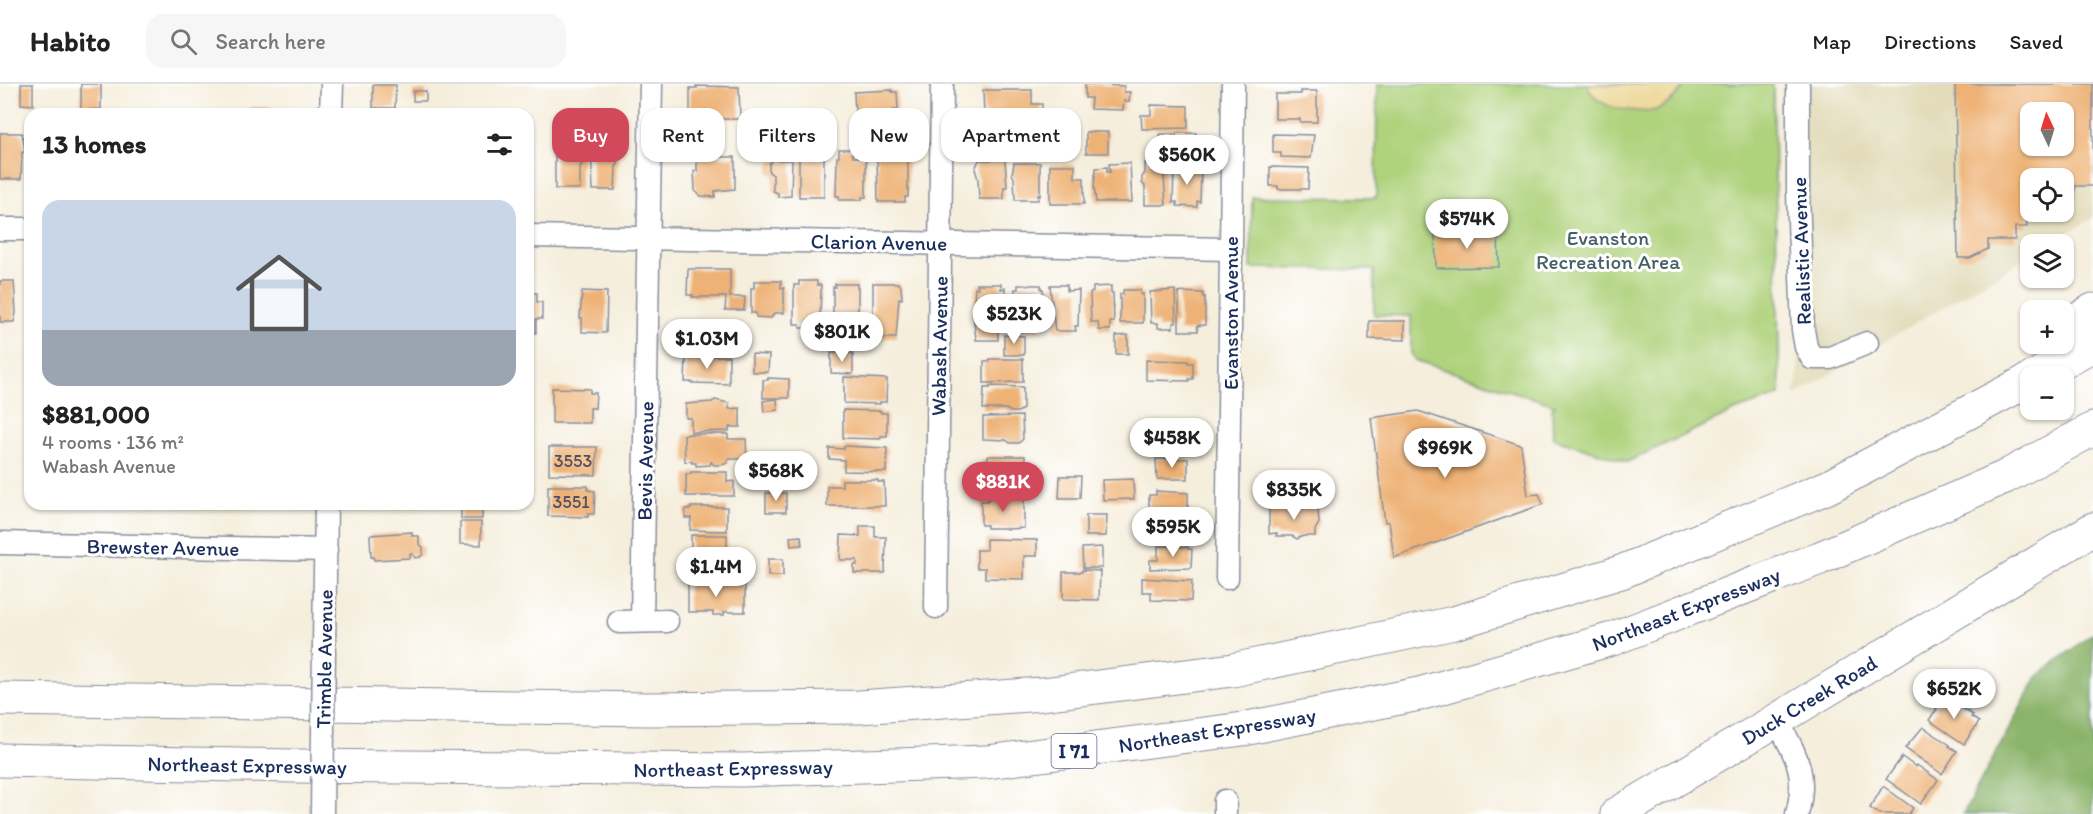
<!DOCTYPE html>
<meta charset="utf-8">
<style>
body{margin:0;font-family:Itim,sans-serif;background:#f6f6f6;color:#222;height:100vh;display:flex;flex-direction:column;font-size:22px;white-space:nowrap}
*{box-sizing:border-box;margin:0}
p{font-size:20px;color:#767676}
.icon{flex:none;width:33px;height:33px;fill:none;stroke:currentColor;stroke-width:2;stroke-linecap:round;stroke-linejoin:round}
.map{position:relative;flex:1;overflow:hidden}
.drawer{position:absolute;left:24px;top:24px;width:510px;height:402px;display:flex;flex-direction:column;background:#fff;border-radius:18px;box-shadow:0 2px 4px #0004}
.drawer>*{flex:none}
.guide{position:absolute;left:552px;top:24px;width:570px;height:54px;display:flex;gap:12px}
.needle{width:39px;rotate:356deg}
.buttons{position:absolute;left:2020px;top:18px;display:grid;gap:12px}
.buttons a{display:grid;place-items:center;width:54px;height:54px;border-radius:12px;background:#fff;box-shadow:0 2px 4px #0004;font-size:30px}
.price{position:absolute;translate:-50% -51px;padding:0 14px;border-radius:21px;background:#fff;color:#222;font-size:20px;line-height:39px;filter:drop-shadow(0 2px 3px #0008)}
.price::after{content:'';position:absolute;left:50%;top:36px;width:18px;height:14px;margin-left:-9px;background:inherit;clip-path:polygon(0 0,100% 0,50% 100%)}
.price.current{background:#d1495b;color:#fff}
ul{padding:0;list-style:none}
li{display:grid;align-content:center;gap:12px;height:318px;padding:0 18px}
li+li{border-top:2px solid #e0e0e0}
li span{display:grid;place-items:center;height:186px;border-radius:18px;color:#555}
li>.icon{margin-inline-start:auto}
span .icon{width:108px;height:108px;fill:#fffc;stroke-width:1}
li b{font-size:26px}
h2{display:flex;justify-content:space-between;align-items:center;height:72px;padding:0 18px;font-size:26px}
.pill{padding:0 21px;border-radius:18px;background:#fff;box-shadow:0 2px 4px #0004;font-size:21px;line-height:54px}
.pill.current{background:#d1495b;color:#fff}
header{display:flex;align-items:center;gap:36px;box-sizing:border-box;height:84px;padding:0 30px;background:#fff;border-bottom:2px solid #e0e0e0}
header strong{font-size:28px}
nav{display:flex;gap:33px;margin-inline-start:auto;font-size:21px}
.search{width:420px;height:54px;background:#f6f6f6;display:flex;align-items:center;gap:15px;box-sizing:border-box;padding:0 21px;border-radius:18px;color:#767676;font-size:22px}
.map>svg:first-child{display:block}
.built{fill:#e2dcba;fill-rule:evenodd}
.green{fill:#afd27b;stroke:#65806c;stroke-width:1.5}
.forest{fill:#8bb46b;stroke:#537264;stroke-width:1.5}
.sand{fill:#eeda9e;stroke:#84847e;stroke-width:1.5}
.building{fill:#eeb276;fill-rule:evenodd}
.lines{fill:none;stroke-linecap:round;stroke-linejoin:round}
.street-casing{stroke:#888e9d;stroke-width:25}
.secondary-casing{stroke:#888e9d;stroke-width:35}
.highway-casing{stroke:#888e9d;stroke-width:35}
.street{stroke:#fff;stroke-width:22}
.secondary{stroke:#fff;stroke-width:33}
.highway{stroke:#fff;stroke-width:33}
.street-bridge-casing{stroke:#888e9d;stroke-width:25;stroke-linecap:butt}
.street-bridge{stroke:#fff;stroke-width:22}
.labels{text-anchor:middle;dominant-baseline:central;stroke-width:6;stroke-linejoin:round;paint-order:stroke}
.number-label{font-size:18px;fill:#505064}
.shield{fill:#fff;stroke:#5f6d8e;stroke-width:1.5}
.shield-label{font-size:20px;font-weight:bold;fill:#1b2f5e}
.park-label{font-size:21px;fill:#476067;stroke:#fff}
.street-label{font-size:21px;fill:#1b2f5e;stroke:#fff}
</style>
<header>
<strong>Habito</strong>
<div class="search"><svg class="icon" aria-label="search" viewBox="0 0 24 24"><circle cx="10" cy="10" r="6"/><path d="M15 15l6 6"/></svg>Search here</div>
<nav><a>Map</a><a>Directions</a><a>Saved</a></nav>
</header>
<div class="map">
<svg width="2093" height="730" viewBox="0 0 2093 730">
<rect width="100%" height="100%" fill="#fff"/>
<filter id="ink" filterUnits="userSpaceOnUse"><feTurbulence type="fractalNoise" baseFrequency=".0167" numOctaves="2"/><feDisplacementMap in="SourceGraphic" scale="12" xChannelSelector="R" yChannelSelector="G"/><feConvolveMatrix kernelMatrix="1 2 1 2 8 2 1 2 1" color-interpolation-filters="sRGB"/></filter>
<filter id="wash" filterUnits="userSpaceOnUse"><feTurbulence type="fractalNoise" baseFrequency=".008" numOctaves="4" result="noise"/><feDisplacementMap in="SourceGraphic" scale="24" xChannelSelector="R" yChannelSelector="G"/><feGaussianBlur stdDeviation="1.35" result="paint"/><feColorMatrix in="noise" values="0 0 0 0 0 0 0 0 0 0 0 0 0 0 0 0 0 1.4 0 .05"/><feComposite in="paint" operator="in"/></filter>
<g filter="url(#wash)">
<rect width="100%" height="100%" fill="#f5eedc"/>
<!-- built -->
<path class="built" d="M1798,0H2093V134L2049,160H2031V171L1795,311L1803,246ZM2031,28H2064V62H2031ZM2031,94H2064V128H2031Z"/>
<!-- green -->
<path class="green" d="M1377,0H1773L1780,311L1737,326L1627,378L1553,354L1552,324L1555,321L1415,276L1411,270V232L1374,231V186L1251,184L1252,113L1376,114Z"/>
<!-- forest -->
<path class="forest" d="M2093,549V730H1963L2037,593Z"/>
<!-- sand -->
<path class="sand" d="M1587,0H1684C1680,12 1664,24 1652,27C1648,28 1642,27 1638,27C1618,26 1594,22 1587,0Z"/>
<g id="blocks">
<!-- building -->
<g class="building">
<path d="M21,0H33V21L21,20Z"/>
<path d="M81,0H101V25L81,26Z"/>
<path d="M1085,0L1124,2V8H1130L1129,18L1124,17L1123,26L1090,25L1091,14H1085Z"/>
<path d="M1955,0H2093V102H2075V117L2064,118V94H2031V118H2026L2027,143H2015V156H1988V165L1970,174H1958ZM2031,28H2064V62H2031Z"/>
<path d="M373,1H396L395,24H373Z"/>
<path d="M696,2L739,3L740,35H696V31L690,30V4H697Z"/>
<path d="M892,6V8H897L898,26H893V30H890V38L878,39V30L855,29L854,8Z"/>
<path d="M983,6H1032V20H1042L1041,32L1009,35L1005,33L984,30Z"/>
<rect x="413" y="7" width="13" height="10"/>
<path d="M1301,7H1317V38H1300V35H1275V10H1301Z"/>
<path d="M1151,21L1188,22V44L1142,45L1141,31H1151Z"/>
<path d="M250,23H272L273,30H251Z"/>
<rect x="763" y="44" width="17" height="18"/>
<rect x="1086" y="48" width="22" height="21"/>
<path d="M0,49H22L25,67L22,69L21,95H0Z"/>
<path d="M1176,49H1196V69H1175Z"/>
<rect x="1160" y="50" width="13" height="18"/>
<path d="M1273,50L1314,51L1311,74L1281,73V69H1273Z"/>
<path d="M559,58L569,59V63H580L583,79L580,83V105H555V62L559,63Z"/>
<path d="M591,64H616L618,80L616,83L615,106H593Z"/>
<path d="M839,65H853V73H866V113H862V116H839V112H836L837,73H839Z"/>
<path d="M880,65H888V68H891V66H900V71H904L905,76H908V113H905V118H878L877,70L880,71Z"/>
<path d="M824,72V113H799V73Z"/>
<path d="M697,73H735V105L715,107V113L701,112L695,107L694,87H697Z"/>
<path d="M772,76H792L791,112L778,113V109L773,107V91L769,88V80Z"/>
<path d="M979,76H1005L1007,103H1004V115H979L978,95L975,85Z"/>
<path d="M1014,79H1040V112L1038,111V116H1015L1014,94L1012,90Z"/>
<path d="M1130,79L1132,118H1096L1094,102L1096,84L1107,83V88H1110L1109,80Z"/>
<path d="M1145,79H1163L1166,121H1145V102L1142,99V93L1145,89Z"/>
<path d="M1176,79L1185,80V84H1201L1200,118L1197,117V123L1177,122V118H1173L1174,84H1176Z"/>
<path d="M1050,81H1075V94H1084V120H1050Z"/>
<path d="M1270,83L1309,84L1308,105H1278V102H1270Z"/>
<path d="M1498,148L1499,183L1436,184L1435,149Z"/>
<path d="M688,185H730V213H745L744,226H725L726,213H692L693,211H687Z"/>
<path d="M0,197H14L16,229L14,238H0Z"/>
<path d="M754,197H781V204H784V229H774L771,234L756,233V229H751V204H754Z"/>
<path d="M799,197H817V201H821L820,239H810V244H800V240H794V201H799Z"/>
<path d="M873,199H898L901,202L902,215L899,214L896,254H876V240H873Z"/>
<path d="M835,200H857V204H858V235H852V240L838,239V234H833V203H835Z"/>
<path d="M977,200H1001V205L1005,204L1004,242H998V256H976L973,228L975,204H978Z"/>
<path d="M1018,201H1041V205H1043V242H1039V246L1019,247V241H1015V205H1018Z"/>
<path d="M1050,201H1067V207L1079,206L1078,242H1075L1076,247H1055Z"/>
<path d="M1111,202V209H1113L1114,238H1110V246H1099L1098,238H1091L1090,209L1093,208V203Z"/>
<path d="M1123,206H1140V210H1143V239H1120V210H1123Z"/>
<path d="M1175,206L1176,239H1173V244H1158V239H1151L1150,208Z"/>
<path d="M582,207L607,208L606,249L582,248V234H580Z"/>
<path d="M1179,208L1203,209V213H1205V241L1197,242L1198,247H1179Z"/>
<path d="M528,209H537V218H542V235H536V249H528Z"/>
<path d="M1369,237H1405V256L1369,255Z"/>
<path d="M692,241L729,242V269H686V242Z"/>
<path d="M1004,251L1024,252V271H1004Z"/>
<path d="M1128,251V270H1116V252Z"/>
<path d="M831,269H853V290L831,289Z"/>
<path d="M752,270L769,271L768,288H752Z"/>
<path d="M686,272H729V300L692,299V298H685Z"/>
<path d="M990,275H1023V298L984,299V277H990Z"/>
<path d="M1146,276L1188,277V279H1193V295H1189V297L1146,296Z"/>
<path d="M844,293L887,295L886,318H880V320L844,319Z"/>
<path d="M768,294L789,295V314H763V296H768Z"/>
<path d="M990,302L1023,303V325L1018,328H1011L1006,325H983L984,304H990Z"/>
<path d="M552,304L590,305V309H596L595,324H590V339H552Z"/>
<path d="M777,315L778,326L764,328L763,317Z"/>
<path d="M715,316L729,319V325L740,324V343H729V347L691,348V334H686V320L712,318Z"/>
<path d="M843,326L881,327V329H887V352H881L880,355L843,354Z"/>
<path d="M1418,327L1521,361L1528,411L1539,410L1543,420L1394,474L1389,438H1385L1371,334Z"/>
<path d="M1022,332L1023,355L1019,359H1010L1006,356L983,355V333Z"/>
<path d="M1156,339H1193V361H1146L1145,352H1150V346H1156Z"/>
<path d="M691,350H728V355H746L747,375H728V379L721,381H714L711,378L710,381L696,382V379H692V377L685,378L684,351Z"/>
<path d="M844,362L887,364L886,388L844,387V376L829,375V364L844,365Z"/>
<path d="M549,363H597L596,391L549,390Z"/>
<path d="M988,372H1025V380H1031L1030,397H1025V402L1014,404L981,400V376H988Z"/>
<path d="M1156,375H1188V395H1157Z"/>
<path d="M691,388H727V398L734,397V412H686V390H691Z"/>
<path d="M1060,392H1081L1080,414H1059Z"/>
<path d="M1133,395L1134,415L1103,416L1102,396Z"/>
<path d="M842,396H878V398H884L885,422H827V402H842Z"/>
<path d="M548,402H588V406L595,407L594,430H588V433L548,432Z"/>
<path d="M1156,407L1188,409V427H1149V411H1156Z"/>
<rect x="766" y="409" width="20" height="19"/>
<path d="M988,414H1024V444L1007,445L1004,444H987V441H981V417H988Z"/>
<rect x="461" y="420" width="21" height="15"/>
<path d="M1277,421H1315V425H1318L1319,439L1315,446V452H1303L1297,455L1292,452H1276L1277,449L1269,450V424H1277Z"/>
<path d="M691,423H727V447L690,446L691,434H685V425H691Z"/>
<path d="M1086,431H1107L1106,452H1086Z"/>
<path d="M1191,434V455L1148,453V439L1155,438V435Z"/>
<path d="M460,438H481V461L460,460Z"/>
<path d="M860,442H875V453H886L885,489H854V481H857V476H840L841,451L860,452Z"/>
<path d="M412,448V452H419V460L423,463V470L420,473L415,474L413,470H410V474L374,476V473H371L370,451Z"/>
<path d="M691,451H727V480L691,478Z"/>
<path d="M801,452L802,461L791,462L790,453Z"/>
<path d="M986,455L1037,456V472H1024V495L985,494V484H977V466H986Z"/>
<path d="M1158,462L1188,463V465H1192L1191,484L1150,485V476H1158Z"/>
<path d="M1102,463V484H1083L1082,464Z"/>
<rect x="768" y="475" width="15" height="17"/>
<path d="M1082,486L1100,487L1099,516L1063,515V488H1082Z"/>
<path d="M1142,494L1192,497L1191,517L1151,516V508H1142Z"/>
<path d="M713,497H723V500H745V528H724V531H713V528H688V499H713Z"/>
<path d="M1944,613L1973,631L1971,633L1979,638L1964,660L1929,636L1937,625L1935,623Z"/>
<path d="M1923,643L1950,661L1949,662L1957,667L1942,690L1905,664Z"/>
<path d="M1902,673L1916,683L1917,681L1938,696L1921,720L1886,695Z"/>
<path d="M1883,702L1913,724L1909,730H1879L1870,724Z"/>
</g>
</g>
</g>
<g filter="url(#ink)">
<use href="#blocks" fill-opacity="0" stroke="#888e9d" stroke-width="1.5"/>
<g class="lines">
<defs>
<g id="street">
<path d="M1798,0V109L1803,246L1806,263L1812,274H1830L1867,259"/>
<path d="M331,30L332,0"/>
<path d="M0,145H30"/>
<path d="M528,152L1230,165"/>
<path d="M0,459L326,466"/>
<path d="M1227,494L1233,0"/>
<path d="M936,523L942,0"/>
<path d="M642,537L651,0"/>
<path d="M619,538L667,537"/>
<path d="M324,562L326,420"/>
<path d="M1777,636C1796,672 1808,688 1797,730"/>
<path d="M1225,730V717"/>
</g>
<path id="secondary" d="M1617,730L1777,636L2093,445"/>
<g id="highway">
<path d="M2064,247L2067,243L2093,226"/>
<path d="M2036,292L2093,261"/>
<path d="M0,615L648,625L859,623L1042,610L1233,586L1454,539L1621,488L1828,403L2031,295"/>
<path d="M0,676L293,682L743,686L987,678L1243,645L1419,610L1612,555L1820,474L2005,393L2093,345"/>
</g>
</defs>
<!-- street casing -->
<use href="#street" class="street-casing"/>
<!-- secondary casing -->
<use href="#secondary" class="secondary-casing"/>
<!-- highway casing -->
<use href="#highway" class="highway-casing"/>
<!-- street -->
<use href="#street" class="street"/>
<!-- secondary -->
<use href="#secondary" class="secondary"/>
<!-- highway -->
<use href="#highway" class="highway"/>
<defs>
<path id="street-bridge" d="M322,730L324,562"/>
</defs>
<!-- street-bridge casing -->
<use href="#street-bridge" class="street-bridge-casing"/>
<!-- street-bridge -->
<use href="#street-bridge" class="street-bridge"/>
</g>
</g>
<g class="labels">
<!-- number labels -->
<g class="number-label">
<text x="573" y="377">3553</text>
<text x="571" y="418">3551</text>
</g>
<!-- shield labels -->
<rect class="shield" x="1051.5" y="650" width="45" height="34" rx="4.5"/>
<g class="shield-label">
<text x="1074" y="667">I 71</text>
</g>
<!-- park labels -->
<g class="park-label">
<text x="1608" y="153">Evanston<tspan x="1608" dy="24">Recreation Area</tspan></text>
</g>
<!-- street labels -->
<g class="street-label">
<text transform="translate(879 158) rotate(1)">Clarion Avenue</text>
<text transform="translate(1801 167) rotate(-92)">Realistic Avenue</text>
<text transform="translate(1230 229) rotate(-90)">Evanston Avenue</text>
<text transform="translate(939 262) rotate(-89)">Wabash Avenue</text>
<text transform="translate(645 377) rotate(-89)">Bevis Avenue</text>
<text transform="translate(163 463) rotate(1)">Brewster Avenue</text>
<text transform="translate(1686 525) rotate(-21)">Northeast Expressway</text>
<text transform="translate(324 575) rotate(-89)">Trimble Avenue</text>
<text transform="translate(1809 616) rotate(-31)">Duck Creek Road</text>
<text transform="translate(1217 646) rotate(-9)">Northeast Expressway</text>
<text transform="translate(247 681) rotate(1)">Northeast Expressway</text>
<text transform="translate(733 684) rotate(-1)">Northeast Expressway</text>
</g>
</g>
</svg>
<div class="buttons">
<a><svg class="needle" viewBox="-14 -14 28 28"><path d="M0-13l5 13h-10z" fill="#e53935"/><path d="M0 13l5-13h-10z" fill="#767676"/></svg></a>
<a><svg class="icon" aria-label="locate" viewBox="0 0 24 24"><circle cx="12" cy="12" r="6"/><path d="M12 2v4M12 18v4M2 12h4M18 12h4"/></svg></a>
<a><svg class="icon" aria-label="layers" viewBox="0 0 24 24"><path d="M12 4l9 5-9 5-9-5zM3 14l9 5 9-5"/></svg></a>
<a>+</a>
<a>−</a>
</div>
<b class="price" style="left:1187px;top:102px">$560K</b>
<b class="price" style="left:1467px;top:166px">$574K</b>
<b class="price" style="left:1014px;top:261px">$523K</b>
<b class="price" style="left:842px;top:279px">$801K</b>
<b class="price" style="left:707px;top:286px">$1.03M</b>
<b class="price" style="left:1172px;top:385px">$458K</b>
<b class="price" style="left:1445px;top:395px">$969K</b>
<b class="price" style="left:776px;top:418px">$568K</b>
<b class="price current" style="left:1003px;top:429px">$881K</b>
<b class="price" style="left:1294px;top:437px">$835K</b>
<b class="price" style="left:1173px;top:474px">$595K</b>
<b class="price" style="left:716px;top:514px">$1.4M</b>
<b class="price" style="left:1954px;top:636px">$652K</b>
<div class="guide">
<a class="pill current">Buy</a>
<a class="pill">Rent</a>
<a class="pill">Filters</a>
<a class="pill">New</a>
<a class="pill">Apartment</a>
</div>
<section class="drawer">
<h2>13 homes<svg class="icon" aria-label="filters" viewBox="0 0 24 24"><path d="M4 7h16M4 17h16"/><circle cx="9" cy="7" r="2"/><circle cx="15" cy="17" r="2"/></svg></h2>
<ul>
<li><span style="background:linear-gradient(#c9d6e8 70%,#9aa5b1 0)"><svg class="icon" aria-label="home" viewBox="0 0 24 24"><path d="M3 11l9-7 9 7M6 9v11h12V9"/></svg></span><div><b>$881,000</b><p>4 rooms · 136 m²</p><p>Wabash Avenue</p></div></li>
</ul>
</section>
</div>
